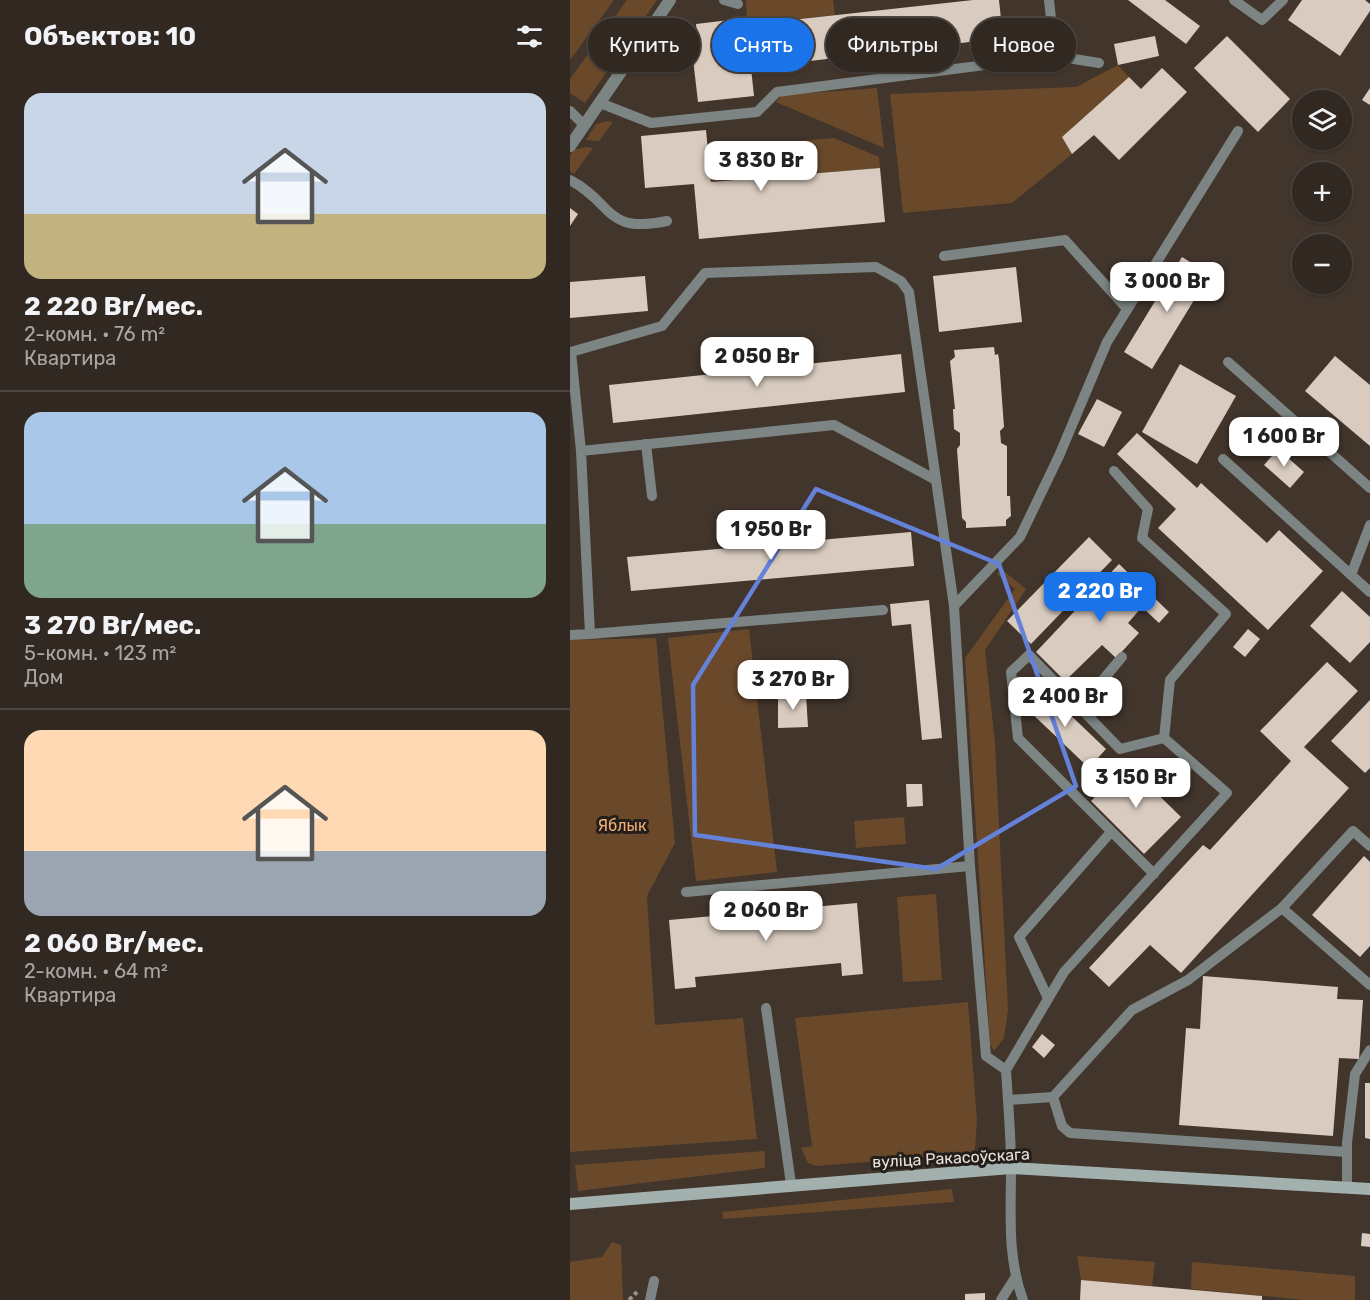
<!DOCTYPE html>
<html lang="ru">
<meta charset="utf-8">
<style>
body{margin:0;font-family:Rubik,sans-serif;background:#39302a;color:#f1f3f6;height:100vh;display:flex;flex-direction:column;font-size:22px;white-space:nowrap}
*{box-sizing:border-box;margin:0}
p{font-size:20px;color:#a8a6a5}
.icon{flex:none;width:33px;height:33px;fill:none;stroke:currentColor;stroke-width:2;stroke-linecap:round;stroke-linejoin:round}
.map{position:relative;flex:1;overflow:hidden}
.drawer{display:flex;flex-direction:column;background:#312821;width:570px}
.drawer>*{flex:none}
.banner{position:absolute;left:18px;top:18px;width:570px;height:54px;display:flex;gap:12px}
.buttons{position:absolute;left:722px;top:90px;display:grid;gap:12px}
.buttons a{display:grid;place-items:center;width:60px;height:60px;border-radius:50%;background:#312821;box-shadow:0 2px 4px #0004,0 0 0 2px #4c443f;font-size:30px}
.price{position:absolute;translate:-50% -51px;padding:0 14px;border-radius:12px;background:#fff;color:#222;font-size:20px;line-height:39px;filter:drop-shadow(0 2px 3px #0008)}
.price::after{content:'';position:absolute;left:50%;top:36px;width:18px;height:14px;margin-left:-9px;background:inherit;clip-path:polygon(0 0,100% 0,50% 100%)}
.price.active{background:#1a73e8;color:#fff}
ul{padding:0;list-style:none}
li{display:grid;align-content:center;gap:12px;height:318px;padding:0 24px}
li+li{border-top:2px solid #4c443f}
li span{display:grid;place-items:center;height:186px;border-radius:18px;color:#555}
li>.icon{margin-inline-start:auto}
span .icon{width:108px;height:108px;fill:#fffc;stroke-width:1}
li b{font-size:26px}
h2{display:flex;justify-content:space-between;align-items:center;height:72px;padding:0 24px;font-size:26px}
.pill{padding:0 21px;border-radius:27px;background:#312821;box-shadow:0 2px 4px #0004,0 0 0 2px #4c443f;font-size:21px;line-height:54px}
.pill.active{background:#1a73e8;color:#fff}
main{display:flex;flex:1;min-height:0}
.map>svg:first-child{display:block}
.green{fill:#6a492a}
.building{fill:#d9cbbf}
.lines{fill:none;stroke-linecap:round;stroke-linejoin:round}
.path{stroke:#9c928b;stroke-width:4;stroke-dasharray:4.5 3;stroke-linecap:butt}
.lane{stroke:#7c8583;stroke-width:10}
.street{stroke:#7c8583;stroke-width:12}
.secondary{stroke:#a2b0ae;stroke-width:12}
.marked{fill:none;stroke:#6582da;stroke-width:4.5;stroke-linejoin:round}
.labels{text-anchor:middle;dominant-baseline:central;stroke-width:6;stroke-linejoin:round;paint-order:stroke}
.park-label{font-size:16px;fill:#f1af73;stroke:#231e1a}
.street-label{font-size:16px;fill:#eae3dd;stroke:#231e1a}
</style>
<main>
<section class="drawer">
<h2>Объектов: 10<svg class="icon" aria-label="filters" viewBox="0 0 24 24"><path d="M4 7h16M4 17h16"/><circle cx="9" cy="7" r="2"/><circle cx="15" cy="17" r="2"/></svg></h2>
<ul>
<li><span style="background:linear-gradient(#c9d6e8 65%,#c2b280 0)"><svg class="icon" aria-label="home" viewBox="0 0 24 24"><path d="M3 11l9-7 9 7M6 9v11h12V9"/></svg></span><div><b>2 220 Br/мес.</b><p>2-комн. · 76 m²</p><p>Квартира</p></div></li>
<li><span style="background:linear-gradient(#a9c7e8 60%,#7fa58c 0)"><svg class="icon" aria-label="home" viewBox="0 0 24 24"><path d="M3 11l9-7 9 7M6 9v11h12V9"/></svg></span><div><b>3 270 Br/мес.</b><p>5-комн. · 123 m²</p><p>Дом</p></div></li>
<li><span style="background:linear-gradient(#ffd9b3 65%,#9aa5b1 0)"><svg class="icon" aria-label="home" viewBox="0 0 24 24"><path d="M3 11l9-7 9 7M6 9v11h12V9"/></svg></span><div><b>2 060 Br/мес.</b><p>2-комн. · 64 m²</p><p>Квартира</p></div></li>
</ul>
</section>
<div class="map">
<svg width="800" height="1300" viewBox="0 0 800 1300">
<rect width="100%" height="100%" fill="#41352c"/>
<!-- green -->
<g class="green">
<path d="M0,0H44L0,60Z"/>
<path d="M57,0H87L15,103L0,93V79Z"/>
<path d="M176,0H263L265,15L177,25Z"/>
<path d="M548,65L559,77L492,137L502,154L442,203L333,213L320,94L506,87Z"/>
<path d="M307,88L314,148L206,102L212,95Z"/>
<path d="M37,121L43,122L29,141L16,140L26,124Z"/>
<path d="M264,138L309,157L310,168L141,182L138,149Z"/>
<path d="M16,147L23,148L4,174L0,171V156L3,150Z"/>
<path d="M431,569L456,589L415,650L425,743L438,1010L434,1038L424,1051L420,1044L395,658L445,589L427,574Z"/>
<path d="M179,629L207,872L126,881L98,638Z"/>
<path d="M86,638L105,843L77,896L85,1025L173,1018L187,1139L0,1152V640Z"/>
<path d="M334,817L336,844L286,848L284,821Z"/>
<path d="M366,894L372,980L333,982L327,897Z"/>
<path d="M398,1002L407,1120L405,1149L397,1154L246,1166L238,1163L231,1148L242,1146L225,1018Z"/>
<path d="M195,1151V1168L8,1191L5,1165Z"/>
<path d="M382,1189L384,1202L153,1219L152,1212Z"/>
<path d="M42,1242L51,1245L53,1300H0V1262L32,1257Z"/>
<path d="M507,1256L585,1262L582,1286L511,1280Z"/>
<path d="M622,1262L785,1276V1300H735L621,1289Z"/>
</g>
<!-- building -->
<g class="building">
<path d="M403,0H429L433,38L181,68L184,96L128,102L121,42L128,41L126,24L176,18L177,25Z"/>
<path d="M558,0H595L630,26L616,44Z"/>
<path d="M732,0H795L800,4V11L770,56L718,20Z"/>
<path d="M585,36L589,56L548,65L544,44Z"/>
<path d="M657,36L720,99L688,132L624,68Z"/>
<path d="M592,68L617,92L549,160L524,135L502,154L492,137L559,77L571,89Z"/>
<path d="M800,88V105L792,100Z"/>
<path d="M136,130L141,182L310,168L315,222L129,239L124,184L75,188L71,136Z"/>
<path d="M0,208L8,214L0,226Z"/>
<path d="M612,257L640,274L582,369L554,352Z"/>
<path d="M446,267L452,322L369,332L363,276Z"/>
<path d="M75,276L78,311L0,318V282Z"/>
<path d="M424,347L425,355L428,354L429,359L434,427L430,431L431,443L437,446V496H440L441,516L436,520V526L396,528V522L392,518L387,449L390,445V433L384,429L383,409H385L380,361L385,357L384,350Z"/>
<path d="M331,354L335,392L43,423L39,385Z"/>
<path d="M765,356L800,385V446L735,391Z"/>
<path d="M610,364L666,396L627,464L572,432Z"/>
<path d="M527,399L552,412L534,447L508,434Z"/>
<path d="M684,425L698,438L686,450L672,437Z"/>
<path d="M567,433L627,488L631,483L697,543L709,530L753,571L698,630L588,528L606,509L547,454Z"/>
<path d="M708,449L734,472L720,488L694,465Z"/>
<path d="M341,532L344,566L61,591L57,557Z"/>
<path d="M519,537L542,560L461,644L437,621Z"/>
<path d="M549,564L599,612L589,623L572,607L558,623L569,633L546,658L532,645L495,681L466,652Z"/>
<path d="M772,591L800,617V642L780,663L740,626Z"/>
<path d="M359,600L372,738L352,740L341,624L322,626L320,604Z"/>
<path d="M678,629L690,639L675,657L663,647Z"/>
<path d="M757,662L788,691L734,747L779,788L611,973L580,945L539,987L519,968L633,845L640,850L721,761L690,731Z"/>
<path d="M471,687L536,749L519,768L454,706Z"/>
<path d="M236,694L238,727L208,728V695Z"/>
<path d="M800,700V768L795,773L761,741Z"/>
<path d="M557,764L611,817L574,854L521,801Z"/>
<path d="M336,784H352L353,806L337,807Z"/>
<path d="M794,856L800,862V946L790,957L742,915Z"/>
<path d="M287,903L293,974L272,976L271,963L125,977L126,987L105,989L99,920Z"/>
<path d="M633,976L768,987L767,999L793,1000L789,1059L769,1058L763,1136L609,1125L616,1028L630,1029Z"/>
<path d="M472,1034L485,1045L474,1058L462,1047Z"/>
<path d="M795,1083H800V1139L795,1138Z"/>
<path d="M792,1233L800,1234V1247L791,1246Z"/>
<path d="M511,1280L692,1296V1300H510Z"/>
<path d="M415,1293V1300H395V1294Z"/>
</g>
<g class="lines">
<!-- path -->
<path class="path" d="M59,1300L67,1292"/>
<!-- lane -->
<g class="lane">
<path d="M154,0L168,4"/>
<path d="M479,0L485,56"/>
<path d="M664,0L692,20L713,0"/>
<path d="M30,103L81,123L187,112L207,92L485,56L529,63"/>
<path d="M0,111L13,124"/>
<path d="M0,180C45,204 34,234 97,221"/>
<path d="M374,256L495,240L557,309"/>
<path d="M658,362L800,488"/>
<path d="M76,444L82,496"/>
<path d="M11,451L1,352L92,326L135,273L306,267L331,281L339,292L366,480"/>
<path d="M653,459L800,592"/>
<path d="M781,575L800,525"/>
<path d="M384,606L450,537L489,456L537,342L668,131"/>
<path d="M20,634L313,610"/>
<path d="M0,635L20,634L11,451L264,425L366,480L384,606L400,866L416,1056L436,1070C438,1103 441,1135 441,1167C441,1213 437,1257 453,1300"/>
<path d="M510,707L552,657"/>
<path d="M584,874L448,738L441,672L459,655L550,749L594,738"/>
<path d="M116,892L400,866"/>
<path d="M712,908L800,985"/>
<path d="M478,998L449,937L541,832"/>
<path d="M196,1008L221,1184"/>
<path d="M436,1070L494,972L657,793L594,738L600,680L656,614L572,538L578,509L544,471"/>
<path d="M483,1097L492,1126L500,1133L777,1152"/>
<path d="M438,1100L483,1097L562,1010L618,980L712,908L783,831L800,846"/>
<path d="M777,1188V1143L785,1074L800,1050"/>
<path d="M80,1300L84,1281"/>
<path d="M431,1300L445,1278"/>
</g>
<!-- street -->
<path class="street" d="M0,146L100,0"/>
<!-- secondary -->
<path class="secondary" d="M0,1204L441,1168L800,1189"/>
</g>
<!-- marked area -->
<path class="marked" d="M246,489L429,564L506,786L366,869L125,835L123,685Z"/>
<g class="labels">
<!-- park labels -->
<g class="park-label">
<text x="52" y="825">Яблык</text>
</g>
<!-- street labels -->
<g class="street-label">
<text transform="translate(381 1158) rotate(-3)">вуліца Ракасоўскага</text>
</g>
</g>
</svg>
<div class="buttons">
<a><svg class="icon" aria-label="layers" viewBox="0 0 24 24"><path d="M12 4l9 5-9 5-9-5zM3 14l9 5 9-5"/></svg></a>
<a>+</a>
<a>−</a>
</div>
<b class="price" style="left:191px;top:192px">3 830 Br</b>
<b class="price" style="left:597px;top:313px">3 000 Br</b>
<b class="price" style="left:187px;top:388px">2 050 Br</b>
<b class="price" style="left:714px;top:468px">1 600 Br</b>
<b class="price" style="left:201px;top:561px">1 950 Br</b>
<b class="price active" style="left:530px;top:623px">2 220 Br</b>
<b class="price" style="left:223px;top:711px">3 270 Br</b>
<b class="price" style="left:495px;top:728px">2 400 Br</b>
<b class="price" style="left:566px;top:809px">3 150 Br</b>
<b class="price" style="left:196px;top:942px">2 060 Br</b>
<div class="banner">
<a class="pill">Купить</a>
<a class="pill active">Снять</a>
<a class="pill">Фильтры</a>
<a class="pill">Новое</a>
</div>
</div>
</main>
